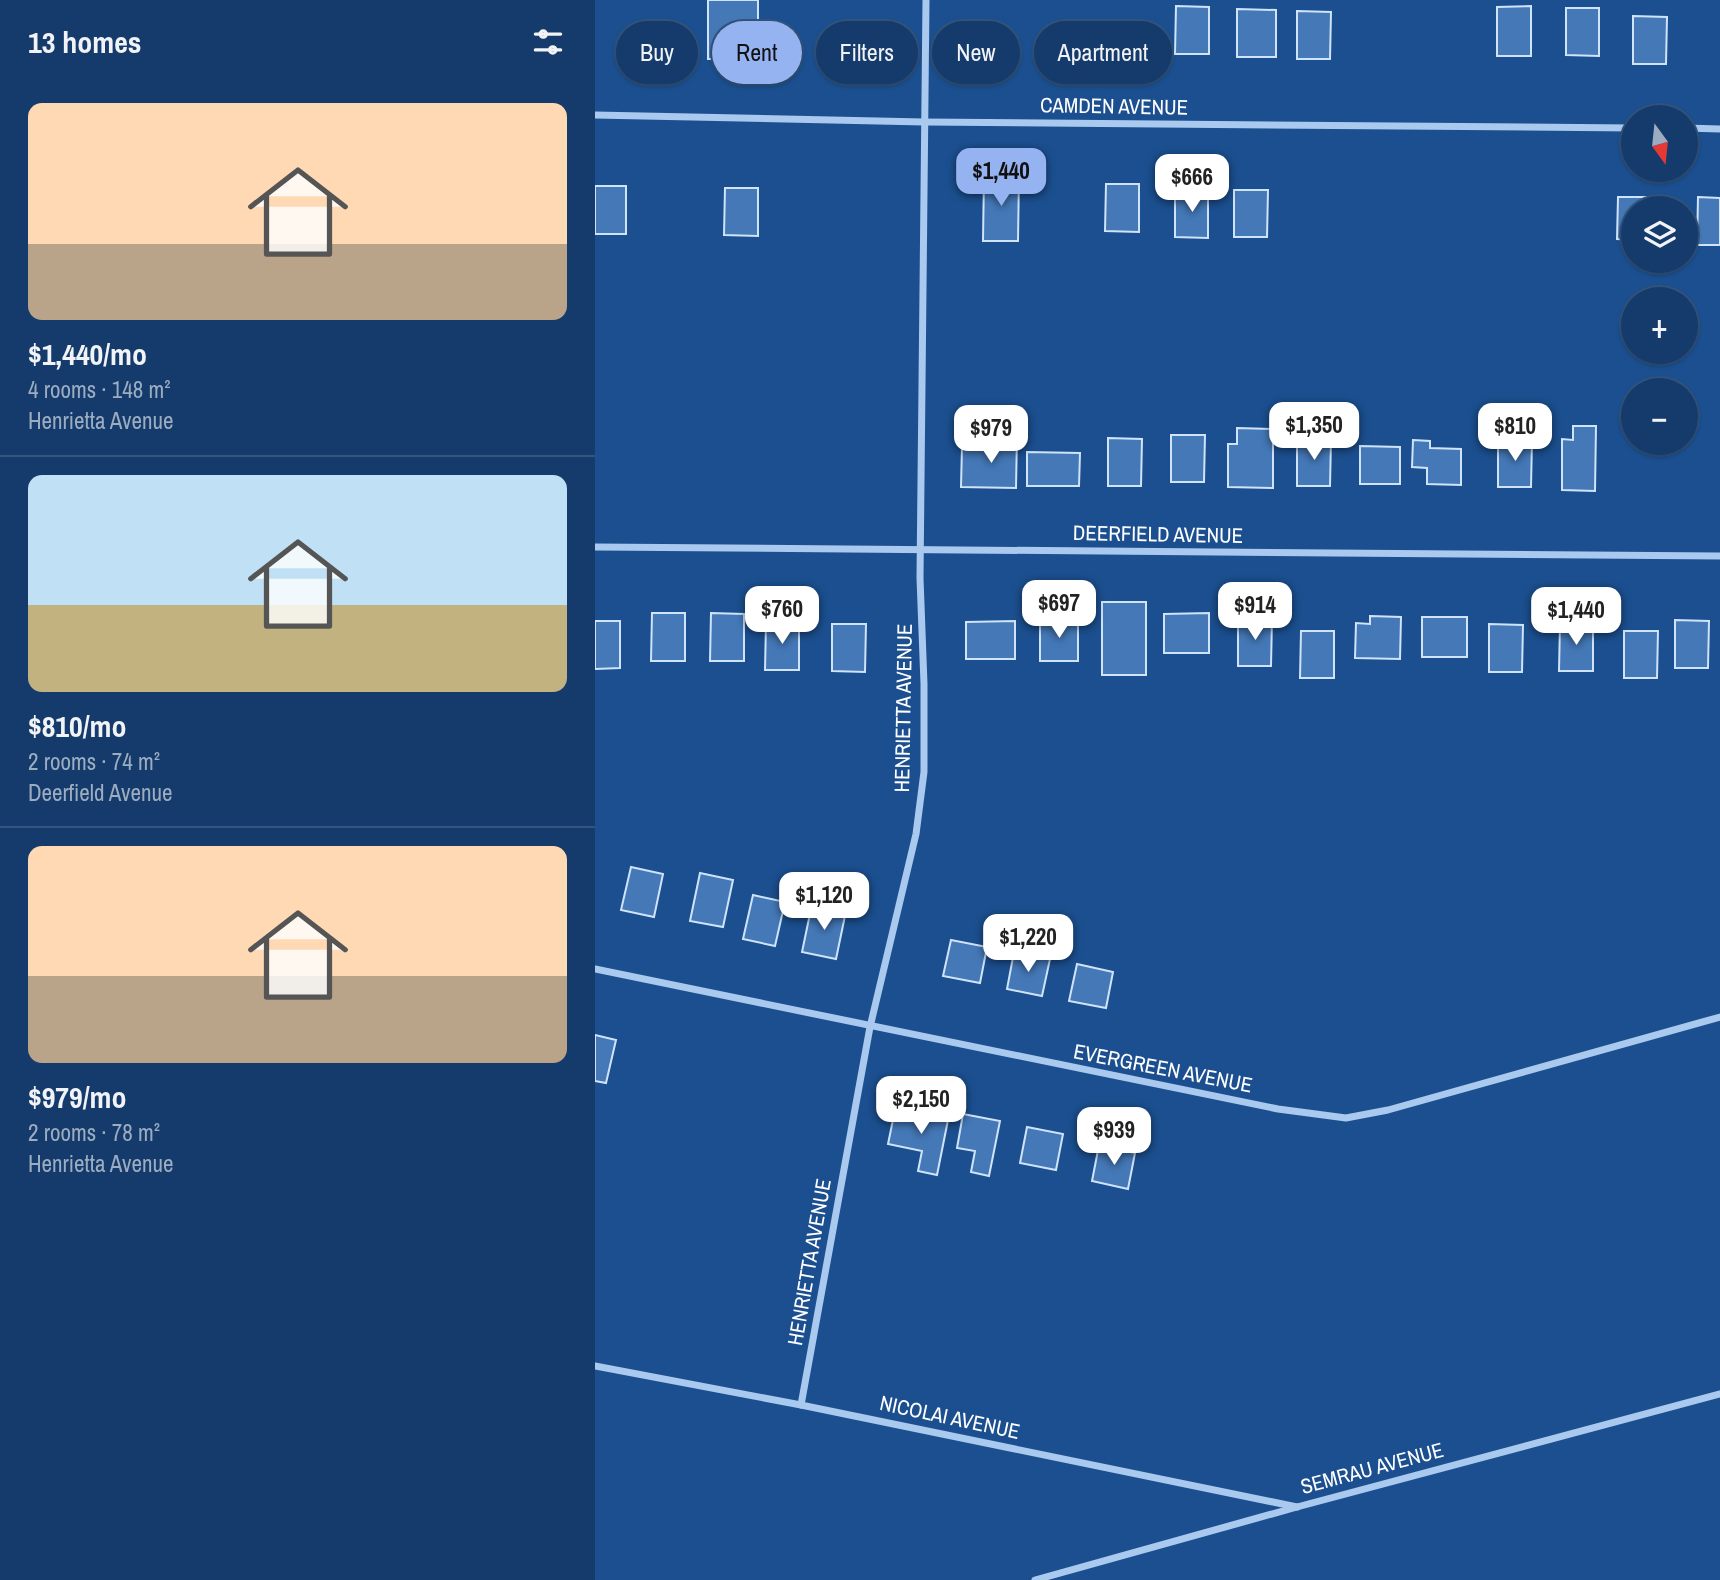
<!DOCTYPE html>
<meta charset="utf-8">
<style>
body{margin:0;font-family:"Archivo Narrow",sans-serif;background:#1d4271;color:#f1f3f6;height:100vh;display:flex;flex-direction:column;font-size:26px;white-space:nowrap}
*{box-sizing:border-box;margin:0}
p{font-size:23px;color:#9dadc1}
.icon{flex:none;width:38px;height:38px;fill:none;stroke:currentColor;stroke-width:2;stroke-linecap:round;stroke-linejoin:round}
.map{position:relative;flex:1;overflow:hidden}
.sheet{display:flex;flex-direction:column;background:#143b6b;width:595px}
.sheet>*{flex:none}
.banner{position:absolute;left:21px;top:21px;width:665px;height:63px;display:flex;gap:14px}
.needle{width:46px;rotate:165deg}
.controls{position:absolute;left:1026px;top:105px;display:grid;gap:14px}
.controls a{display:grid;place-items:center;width:77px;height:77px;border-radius:50%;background:#143b6b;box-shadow:0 2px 5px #0004,0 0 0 2px #33557e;font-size:35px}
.price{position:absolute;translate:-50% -60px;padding:0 16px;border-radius:14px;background:#fff;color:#222;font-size:23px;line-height:46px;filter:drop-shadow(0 2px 4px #0008)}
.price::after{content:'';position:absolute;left:50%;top:42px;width:21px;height:16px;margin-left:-10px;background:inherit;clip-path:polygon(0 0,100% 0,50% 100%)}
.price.selected{background:#95b2f1;color:#111}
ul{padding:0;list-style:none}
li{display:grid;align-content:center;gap:14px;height:371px;padding:0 28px}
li+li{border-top:2px solid #33557e}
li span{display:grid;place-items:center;height:217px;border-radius:14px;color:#555}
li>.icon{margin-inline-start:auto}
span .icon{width:126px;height:126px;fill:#fffc;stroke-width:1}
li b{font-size:30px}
h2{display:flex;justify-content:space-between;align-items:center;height:84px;padding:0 28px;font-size:30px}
.pill{padding:0 24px;border-radius:32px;background:#143b6b;box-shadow:0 2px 5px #0004,0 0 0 2px #33557e;font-size:24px;line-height:63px}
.pill.selected{background:#95b2f1;color:#111}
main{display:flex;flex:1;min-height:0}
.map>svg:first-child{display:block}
.building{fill:#4478b7;stroke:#cfe3fa;stroke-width:2}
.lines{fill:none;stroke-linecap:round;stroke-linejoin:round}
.minor{stroke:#a9c9ee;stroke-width:7}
.labels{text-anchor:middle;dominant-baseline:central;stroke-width:6;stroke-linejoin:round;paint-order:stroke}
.street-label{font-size:21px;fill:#fff;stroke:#1b4f8f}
</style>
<main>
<section class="sheet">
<h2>13 homes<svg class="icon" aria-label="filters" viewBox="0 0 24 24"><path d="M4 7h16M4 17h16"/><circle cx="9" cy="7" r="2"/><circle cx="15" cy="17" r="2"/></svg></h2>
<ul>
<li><span style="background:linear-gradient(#ffd9b3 65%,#b9a48a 0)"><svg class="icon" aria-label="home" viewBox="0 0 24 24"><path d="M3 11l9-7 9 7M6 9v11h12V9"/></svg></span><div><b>$1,440/mo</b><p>4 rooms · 148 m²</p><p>Henrietta Avenue</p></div></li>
<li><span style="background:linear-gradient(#bfe0f5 60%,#c2b280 0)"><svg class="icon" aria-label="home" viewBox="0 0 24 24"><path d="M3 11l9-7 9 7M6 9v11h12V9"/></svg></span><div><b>$810/mo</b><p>2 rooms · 74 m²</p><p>Deerfield Avenue</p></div></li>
<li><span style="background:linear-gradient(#ffd9b3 60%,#b9a48a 0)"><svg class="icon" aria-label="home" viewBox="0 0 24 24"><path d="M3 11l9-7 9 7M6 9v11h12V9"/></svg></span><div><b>$979/mo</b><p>2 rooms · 78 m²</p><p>Henrietta Avenue</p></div></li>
</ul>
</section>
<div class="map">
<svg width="1125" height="1580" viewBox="0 0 1125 1580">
<rect width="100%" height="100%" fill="#1b4f8f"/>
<!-- building -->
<g class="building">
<rect x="113" y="0" width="50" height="59"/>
<path d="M581,6L614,7V54H580Z"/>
<path d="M936,6V56H902V7Z"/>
<path d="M971,8H1004V56L971,55Z"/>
<path d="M642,9L681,10V57H642Z"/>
<path d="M702,11L736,12L735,59H702Z"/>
<path d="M1038,16L1072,17L1071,64H1038Z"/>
<path d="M389,175H424L423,241H388Z"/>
<path d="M511,184H544V232L510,231Z"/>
<rect x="0" y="186" width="31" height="48"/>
<path d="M130,188H163V236L129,235Z"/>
<path d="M580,190H613V238L580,237Z"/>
<path d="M639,190H673L672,237H639Z"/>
<path d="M1023,197H1067L1068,208H1038V240L1022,239Z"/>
<path d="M1103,197L1125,198V245H1102Z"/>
<path d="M978,426H1001L1000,491L967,490V439L978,440Z"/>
<path d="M642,428L678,429V488L633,487V444H642Z"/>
<path d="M403,435H422L421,488L366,487L367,446H403Z"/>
<path d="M576,435H610L609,482H576Z"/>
<path d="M513,438L547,439L546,486H513Z"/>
<path d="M702,439H736L735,486H702Z"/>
<path d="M903,439L937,440L936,487H903Z"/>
<path d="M818,440L835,441V448L866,449V485L832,484V468L817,467Z"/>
<path d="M765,446L805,447V484H765Z"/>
<path d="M432,452L485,453L484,486H432Z"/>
<rect x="507" y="602" width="44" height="73"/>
<path d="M57,613H90V661H56Z"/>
<path d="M116,613L149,614V661H115Z"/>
<path d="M614,613V653H569V614Z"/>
<path d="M775,616L806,617L805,659L760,658L761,623L775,624Z"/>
<rect x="827" y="617" width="45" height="40"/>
<path d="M643,618H677L676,666H643Z"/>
<rect x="445" y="620" width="38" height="41"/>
<path d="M1080,620L1114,621L1113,668H1080Z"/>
<path d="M0,621H25V668L0,669Z"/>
<path d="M420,621V659H371V622Z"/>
<path d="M204,622V670H170L171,623Z"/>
<path d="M965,623L998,624V671H964Z"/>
<path d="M237,624H271L270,672L237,671Z"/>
<path d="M894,624L928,625L927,672H894Z"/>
<path d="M706,631H739V678H705Z"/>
<path d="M1029,631H1063L1062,678H1029Z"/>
<path d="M36,867L68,874L59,917L26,910Z"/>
<path d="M105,873L138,880L128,927L95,921Z"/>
<path d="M158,895L190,902L180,946L148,939Z"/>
<path d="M217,904L251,911L241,959L207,952Z"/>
<path d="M356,940L392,947L385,983L348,976Z"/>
<path d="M419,952L455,959L447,996L412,989Z"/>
<path d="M482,964L518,972L511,1008L474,1001Z"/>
<path d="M0,1035L21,1040L11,1083L0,1081Z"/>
<path d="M300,1110L330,1116L331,1110L354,1115L342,1175L323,1171L327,1151L293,1144Z"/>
<path d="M368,1114L405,1121L394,1176L376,1172L380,1151L362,1148Z"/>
<path d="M432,1127L468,1134L461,1170L425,1163Z"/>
<path d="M504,1145L540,1153L533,1189L497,1181Z"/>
</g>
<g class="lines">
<!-- minor -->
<g class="minor">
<path d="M0,115L329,122L1038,128"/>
<path d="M1090,128L1125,129"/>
<path d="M0,547L1125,556"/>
<path d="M0,969L683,1109L751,1118L793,1110L1125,1017"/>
<path d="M0,1366L206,1405L702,1507"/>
<path d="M206,1405L275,1027L321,834L329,772V684L325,578L331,0"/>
<path d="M440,1580L702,1507L1125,1394"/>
</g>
</g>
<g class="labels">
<!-- street labels -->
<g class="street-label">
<text transform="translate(519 106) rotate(1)">CAMDEN AVENUE</text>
<text transform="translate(563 534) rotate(1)">DEERFIELD AVENUE</text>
<text transform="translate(308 708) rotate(-89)">HENRIETTA AVENUE</text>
<text transform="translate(568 1068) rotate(11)">EVERGREEN AVENUE</text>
<text transform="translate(214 1262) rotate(-80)">HENRIETTA AVENUE</text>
<text transform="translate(355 1417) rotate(12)">NICOLAI AVENUE</text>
<text transform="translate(777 1468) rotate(-15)">SEMRAU AVENUE</text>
</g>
</g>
</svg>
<div class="controls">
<a><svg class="needle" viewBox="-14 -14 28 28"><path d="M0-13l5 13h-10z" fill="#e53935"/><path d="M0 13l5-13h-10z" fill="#9dadc1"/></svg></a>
<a><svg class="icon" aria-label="layers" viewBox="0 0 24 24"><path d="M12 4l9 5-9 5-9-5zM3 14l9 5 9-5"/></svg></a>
<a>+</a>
<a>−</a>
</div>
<b class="price selected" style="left:406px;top:208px">$1,440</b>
<b class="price" style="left:597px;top:214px">$666</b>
<b class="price" style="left:719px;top:462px">$1,350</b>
<b class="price" style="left:920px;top:463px">$810</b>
<b class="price" style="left:396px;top:465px">$979</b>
<b class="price" style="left:464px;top:640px">$697</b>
<b class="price" style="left:660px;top:642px">$914</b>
<b class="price" style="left:187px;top:646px">$760</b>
<b class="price" style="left:981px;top:647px">$1,440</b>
<b class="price" style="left:229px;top:932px">$1,120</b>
<b class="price" style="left:433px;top:974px">$1,220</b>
<b class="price" style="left:326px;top:1136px">$2,150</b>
<b class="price" style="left:519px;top:1167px">$939</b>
<div class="banner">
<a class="pill">Buy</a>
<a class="pill selected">Rent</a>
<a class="pill">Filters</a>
<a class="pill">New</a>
<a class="pill">Apartment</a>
</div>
</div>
</main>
